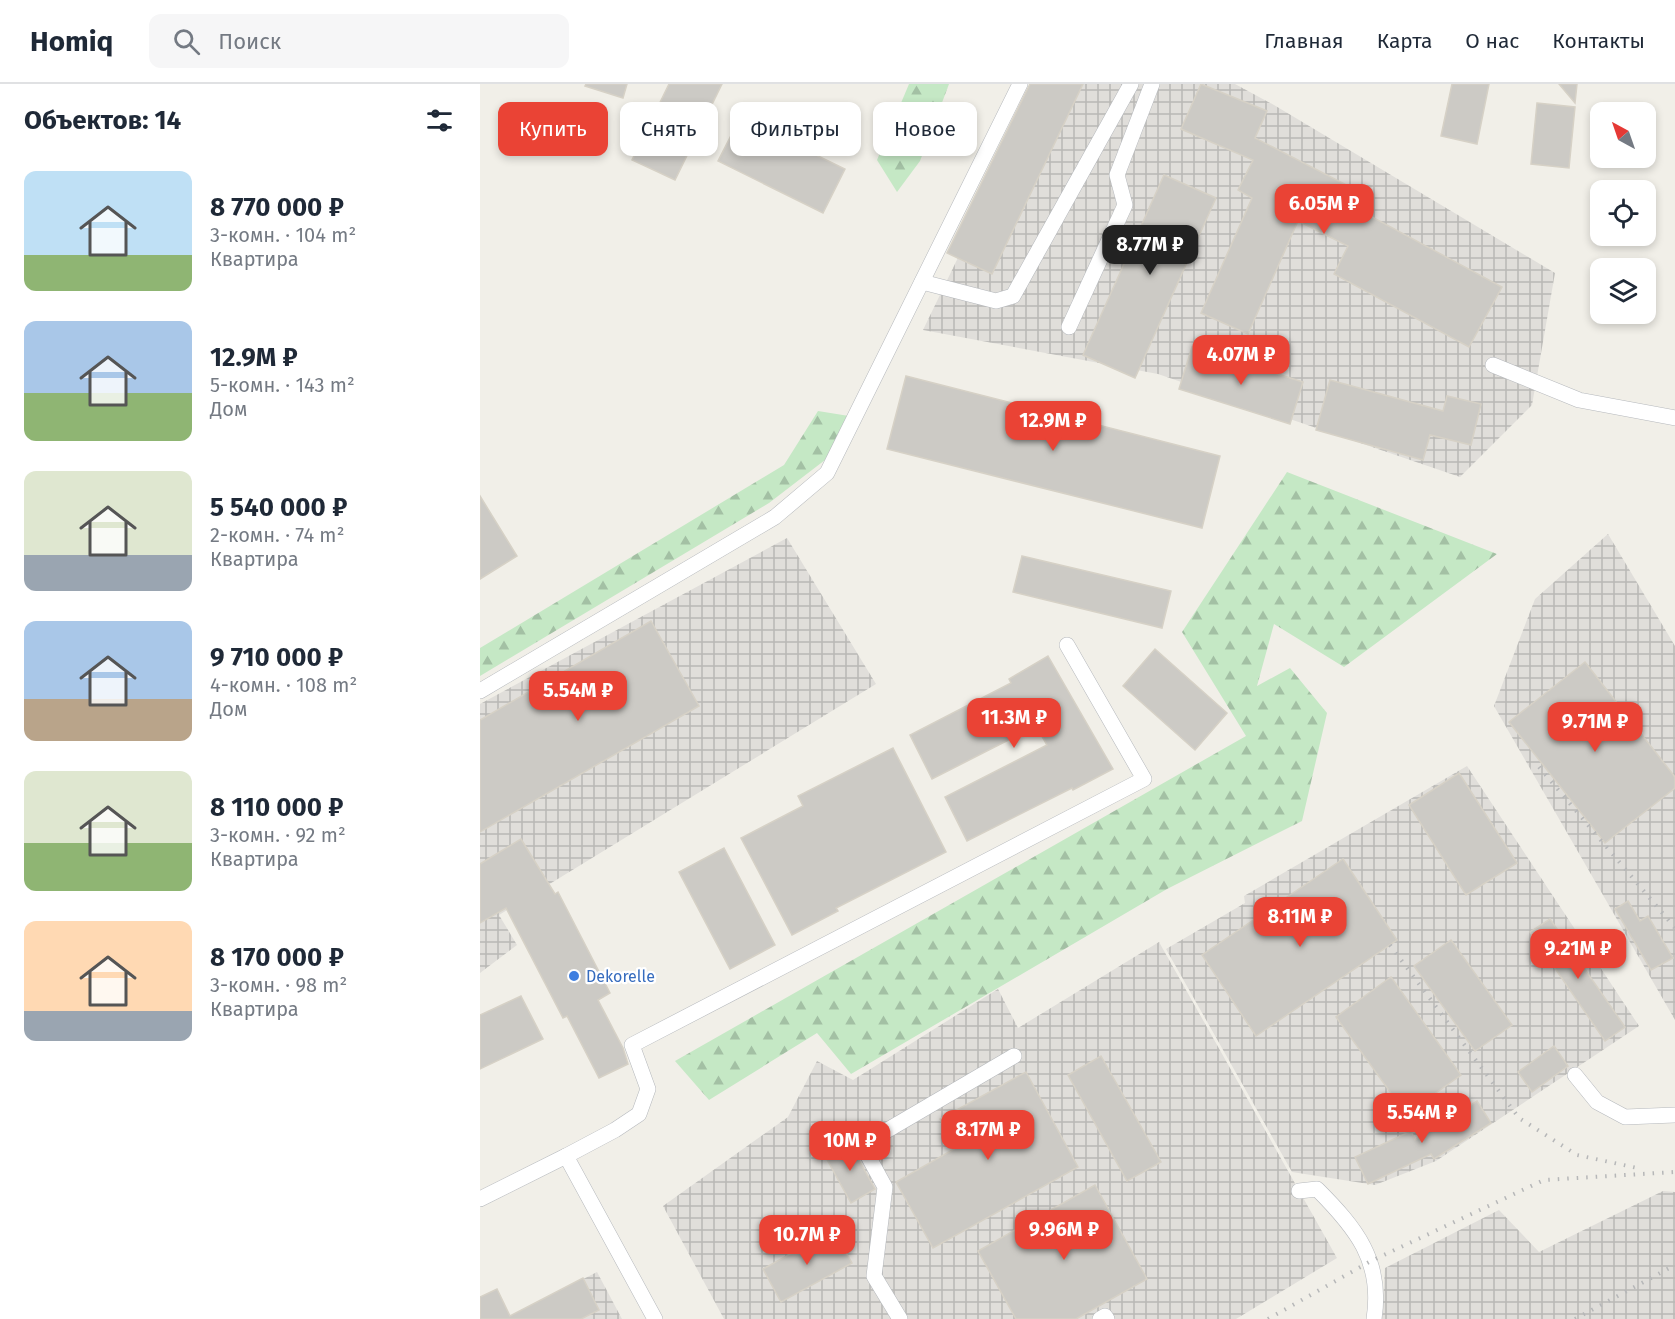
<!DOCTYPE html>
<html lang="ru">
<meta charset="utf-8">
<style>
body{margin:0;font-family:"Fira Sans",sans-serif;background:#f6f6f7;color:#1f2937;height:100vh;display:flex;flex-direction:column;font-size:22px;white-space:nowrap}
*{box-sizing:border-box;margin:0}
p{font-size:20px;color:#747a83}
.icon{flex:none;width:33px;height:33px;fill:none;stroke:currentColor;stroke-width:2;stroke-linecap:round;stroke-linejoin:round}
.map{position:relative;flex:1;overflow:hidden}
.side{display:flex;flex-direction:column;background:#fff;width:480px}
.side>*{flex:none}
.banner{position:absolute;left:18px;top:18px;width:570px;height:54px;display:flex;gap:12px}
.needle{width:39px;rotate:320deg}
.buttons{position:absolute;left:1110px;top:18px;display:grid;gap:12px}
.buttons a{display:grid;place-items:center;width:66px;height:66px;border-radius:12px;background:#fff;box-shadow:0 3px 9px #0003;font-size:30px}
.price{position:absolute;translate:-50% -51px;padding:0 14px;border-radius:12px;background:#ea4335;color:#fff;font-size:20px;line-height:39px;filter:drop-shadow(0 2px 3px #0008)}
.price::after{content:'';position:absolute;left:50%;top:36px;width:18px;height:14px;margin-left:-9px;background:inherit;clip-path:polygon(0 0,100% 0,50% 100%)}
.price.active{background:#222;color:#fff}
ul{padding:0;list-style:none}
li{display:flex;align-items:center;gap:18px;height:150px;padding:0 24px}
li span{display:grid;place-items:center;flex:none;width:168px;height:120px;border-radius:12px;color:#555}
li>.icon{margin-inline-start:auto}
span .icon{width:72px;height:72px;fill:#fffc;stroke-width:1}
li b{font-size:26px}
h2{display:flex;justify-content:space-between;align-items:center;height:72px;padding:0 24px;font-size:26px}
.chip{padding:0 21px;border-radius:12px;background:#fff;box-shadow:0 3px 9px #0003;font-size:21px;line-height:54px}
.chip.active{background:#ea4335;color:#fff}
header{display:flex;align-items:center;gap:36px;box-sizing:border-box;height:84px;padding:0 30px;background:#fff;border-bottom:2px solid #e0e1e3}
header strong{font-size:28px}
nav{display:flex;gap:33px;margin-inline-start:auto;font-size:21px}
.search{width:420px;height:54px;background:#f6f6f7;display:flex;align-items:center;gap:15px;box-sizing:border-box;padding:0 21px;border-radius:12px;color:#747a83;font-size:22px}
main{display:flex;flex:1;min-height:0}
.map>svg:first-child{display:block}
.industrial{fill:url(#industrial-grid)}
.forest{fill:url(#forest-firs)}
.building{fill:#cccac5;stroke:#d6d1c6;stroke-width:1.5}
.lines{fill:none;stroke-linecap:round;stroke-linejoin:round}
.minor-casing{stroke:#b5b8bc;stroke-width:16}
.minor{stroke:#fff;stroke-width:15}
.rail{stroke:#b6b7b8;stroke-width:4;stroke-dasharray:1.5 8;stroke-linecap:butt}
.shop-dot{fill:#3f7fe0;stroke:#fff;stroke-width:2}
.labels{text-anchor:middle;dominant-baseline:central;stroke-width:4.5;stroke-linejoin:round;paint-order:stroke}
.shop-label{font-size:16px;fill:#366cbe;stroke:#fff;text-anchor:start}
</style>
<header>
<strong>Homiq</strong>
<div class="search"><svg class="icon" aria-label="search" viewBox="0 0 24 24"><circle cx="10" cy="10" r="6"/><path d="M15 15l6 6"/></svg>Поиск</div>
<nav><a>Главная</a><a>Карта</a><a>О нас</a><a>Контакты</a></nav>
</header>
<main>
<section class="side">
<h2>Объектов: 14<svg class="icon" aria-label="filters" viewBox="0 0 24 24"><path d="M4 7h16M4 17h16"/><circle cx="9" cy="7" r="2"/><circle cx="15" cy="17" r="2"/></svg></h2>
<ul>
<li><span style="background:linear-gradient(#bfe0f5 70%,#8fb573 0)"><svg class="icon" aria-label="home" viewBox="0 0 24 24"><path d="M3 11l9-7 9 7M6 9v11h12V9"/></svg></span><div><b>8 770 000 ₽</b><p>3-комн. · 104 m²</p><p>Квартира</p></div></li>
<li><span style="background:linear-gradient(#a9c7e8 60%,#8fb573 0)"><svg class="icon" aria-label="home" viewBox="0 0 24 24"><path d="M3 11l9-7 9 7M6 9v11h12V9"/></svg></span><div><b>12.9M ₽</b><p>5-комн. · 143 m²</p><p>Дом</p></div></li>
<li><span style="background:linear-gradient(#dfe7d0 70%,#9aa5b1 0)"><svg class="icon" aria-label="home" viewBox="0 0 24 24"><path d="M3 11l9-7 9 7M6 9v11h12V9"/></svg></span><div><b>5 540 000 ₽</b><p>2-комн. · 74 m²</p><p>Квартира</p></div></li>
<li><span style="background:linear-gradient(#a9c7e8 65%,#b9a48a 0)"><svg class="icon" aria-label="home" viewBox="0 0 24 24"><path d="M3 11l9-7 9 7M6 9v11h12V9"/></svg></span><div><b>9 710 000 ₽</b><p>4-комн. · 108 m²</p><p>Дом</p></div></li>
<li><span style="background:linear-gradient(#dfe7d0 60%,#8fb573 0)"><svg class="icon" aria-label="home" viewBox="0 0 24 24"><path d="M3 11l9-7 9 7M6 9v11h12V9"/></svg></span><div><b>8 110 000 ₽</b><p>3-комн. · 92 m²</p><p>Квартира</p></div></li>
<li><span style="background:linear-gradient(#ffd9b3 75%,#9aa5b1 0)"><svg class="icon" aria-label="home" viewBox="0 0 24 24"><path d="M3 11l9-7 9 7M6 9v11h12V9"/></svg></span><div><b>8 170 000 ₽</b><p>3-комн. · 98 m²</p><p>Квартира</p></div></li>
</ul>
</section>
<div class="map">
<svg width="1195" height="1235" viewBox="0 0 1195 1235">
<defs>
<pattern id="industrial-grid" width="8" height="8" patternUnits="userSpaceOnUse" patternTransform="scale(1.5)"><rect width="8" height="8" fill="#e0deda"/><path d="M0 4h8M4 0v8" fill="none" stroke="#b9b8b5"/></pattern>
<pattern id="forest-firs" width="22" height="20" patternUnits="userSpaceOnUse" patternTransform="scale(1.5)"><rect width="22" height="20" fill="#c5e8c5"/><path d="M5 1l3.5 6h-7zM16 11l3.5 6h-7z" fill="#a3c0a4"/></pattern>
</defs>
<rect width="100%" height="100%" fill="#f1efe8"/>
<!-- industrial -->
<g class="industrial">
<path d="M562,0H755L794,21L1075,189L1052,321L980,393L678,290L443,246Z"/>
<path d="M1128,450L1195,562V936L1014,622L1055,515Z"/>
<path d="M307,454L396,600L19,831L37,861L0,889V620Z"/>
<path d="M987,682L1159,942L956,1077L895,1101L812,1088L686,865L765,819L764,812Z"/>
<path d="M679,858L857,1174L756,1235H244L183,1122L308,1033L337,977L373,996L518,905L538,944Z"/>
<path d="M1183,1107L1195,1108V1235H902L905,1184L1019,1126L1059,1168Z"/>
<path d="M117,1188L142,1235H25Z"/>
</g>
<!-- forest -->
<g class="forest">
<path d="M429,0H469L440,77L417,108L397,76Z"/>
<path d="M338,327L369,332L345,376L289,419L0,592V564L304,381Z"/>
<path d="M807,388L1017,470L864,583L794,540L777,602L810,584L847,629L822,737L687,805L371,990L337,949L229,1016L195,977L766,652L702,548Z"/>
</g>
<!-- building -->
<g class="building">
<path d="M106,0H147L143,14L105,2Z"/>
<path d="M189,0H242L195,96L152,76Z"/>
<path d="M550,0H603L512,190L467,169Z"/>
<path d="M721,0L787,27L775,54L886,111L879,126L1022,203L989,263L854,190L868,162L818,137L768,250L721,229L772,114L758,106L773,76L701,45Z"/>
<path d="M972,0H1009L997,60L961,52Z"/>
<path d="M1079,0H1097L1095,19Z"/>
<path d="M1057,19L1095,23L1089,84L1051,80Z"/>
<path d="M260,34L365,85L343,129L238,77Z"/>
<path d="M684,91L736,114L655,294L603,271Z"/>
<path d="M712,263L823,298L810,340L699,305Z"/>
<path d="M426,292L740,372L722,444L407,365Z"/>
<path d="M850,296L963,327L967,312L1001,320L991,361L950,351L943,376L836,346Z"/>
<path d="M0,412L37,472L0,495Z"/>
<path d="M542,472L691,507L682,544L533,508Z"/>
<path d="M171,537L219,622L0,748V636Z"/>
<path d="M675,565L747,629L715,666L643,602Z"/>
<path d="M568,572L633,685L593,706L592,704L487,757L465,713L567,661L556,642L452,695L430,651L531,599L529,595Z"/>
<path d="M1105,578L1195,693V704L1125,759L1029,638Z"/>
<path d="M413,664L466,768L356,824L358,827L312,851L261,754L323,722L318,712Z"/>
<path d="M979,689L1037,779L986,811L929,721Z"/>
<path d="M41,755L75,810L78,808L130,909L118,916L143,964L148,980L119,994L87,932L83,934L26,824L0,839V780Z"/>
<path d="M244,764L295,861L250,885L199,788Z"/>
<path d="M863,775L917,856L776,952L722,871Z"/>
<path d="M1148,817L1160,837L1168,832L1193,874L1171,886L1135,825Z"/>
<path d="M1070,835L1145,943L1125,957L1050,848Z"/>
<path d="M971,856L1032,941L995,967L934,882Z"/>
<path d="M911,893L981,991L926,1030L856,933Z"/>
<path d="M41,912L63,955L0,985V931Z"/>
<path d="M1074,962L1088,982L1052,1008L1038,988Z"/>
<path d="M621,972L681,1078L647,1097L588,991Z"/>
<path d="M546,988L598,1083L453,1164L416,1098L476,1064L460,1035Z"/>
<path d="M997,1017L1011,1039L954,1075L951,1070L888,1100L875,1073L931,1047L935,1056Z"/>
<path d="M368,1057L395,1105L371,1119L344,1070Z"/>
<path d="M615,1101L667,1195L596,1235H536L498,1167Z"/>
<path d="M353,1146L372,1179L301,1218L283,1185Z"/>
<path d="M103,1194L119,1226L101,1235H0V1213L17,1205L30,1232Z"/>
</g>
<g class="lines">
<defs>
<g id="minor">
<path d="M442,198L516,217L533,212L651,0"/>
<path d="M589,243L645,121L637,91L672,0"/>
<path d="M1013,281L1099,316L1195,334"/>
<path d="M0,607L295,433L347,389L540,0"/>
<path d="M1095,991L1117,1018L1145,1033L1195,1031"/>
<path d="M86,1072L135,1046L159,1030L168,1005L152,961L664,695L587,561"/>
<path d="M819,1107L837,1105C876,1144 903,1177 894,1235"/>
<path d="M0,1115L86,1072L175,1235"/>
<path d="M420,1235L394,1192L405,1103L382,1061L534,972"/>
<path d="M620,1235L625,1232L627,1235"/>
</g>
</defs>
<!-- minor casing -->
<use href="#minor" class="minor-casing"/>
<!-- minor -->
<use href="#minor" class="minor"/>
<!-- rail -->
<g class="rail">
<path d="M1059,683L1195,844"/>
<path d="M910,861L1039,1034L1097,1071L1162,1085"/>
<path d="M788,1235L891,1177L1064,1096L1195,1088"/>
<path d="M1095,1235L1195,1181"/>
</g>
</g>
<!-- markers -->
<circle class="shop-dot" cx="94" cy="892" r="6"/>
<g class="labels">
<!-- shop labels -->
<g class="shop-label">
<text x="106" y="892">Dekorelle</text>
</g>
</g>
</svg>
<div class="buttons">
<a><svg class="needle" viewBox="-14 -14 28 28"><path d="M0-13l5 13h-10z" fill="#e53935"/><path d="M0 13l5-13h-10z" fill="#747a83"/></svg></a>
<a><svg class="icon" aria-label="locate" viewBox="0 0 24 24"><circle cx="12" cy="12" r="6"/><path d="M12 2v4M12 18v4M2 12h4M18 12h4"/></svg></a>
<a><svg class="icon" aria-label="layers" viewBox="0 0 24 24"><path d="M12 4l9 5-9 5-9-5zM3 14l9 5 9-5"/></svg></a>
</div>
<b class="price" style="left:844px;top:151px">6.05M ₽</b>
<b class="price active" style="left:670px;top:192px">8.77M ₽</b>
<b class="price" style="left:761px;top:302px">4.07M ₽</b>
<b class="price" style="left:573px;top:368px">12.9M ₽</b>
<b class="price" style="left:98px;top:638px">5.54M ₽</b>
<b class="price" style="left:534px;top:665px">11.3M ₽</b>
<b class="price" style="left:1115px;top:669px">9.71M ₽</b>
<b class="price" style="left:820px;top:864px">8.11M ₽</b>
<b class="price" style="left:1098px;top:896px">9.21M ₽</b>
<b class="price" style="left:942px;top:1060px">5.54M ₽</b>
<b class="price" style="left:508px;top:1077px">8.17M ₽</b>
<b class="price" style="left:370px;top:1088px">10M ₽</b>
<b class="price" style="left:584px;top:1177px">9.96M ₽</b>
<b class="price" style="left:327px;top:1182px">10.7M ₽</b>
<div class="banner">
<a class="chip active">Купить</a>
<a class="chip">Снять</a>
<a class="chip">Фильтры</a>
<a class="chip">Новое</a>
</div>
</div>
</main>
